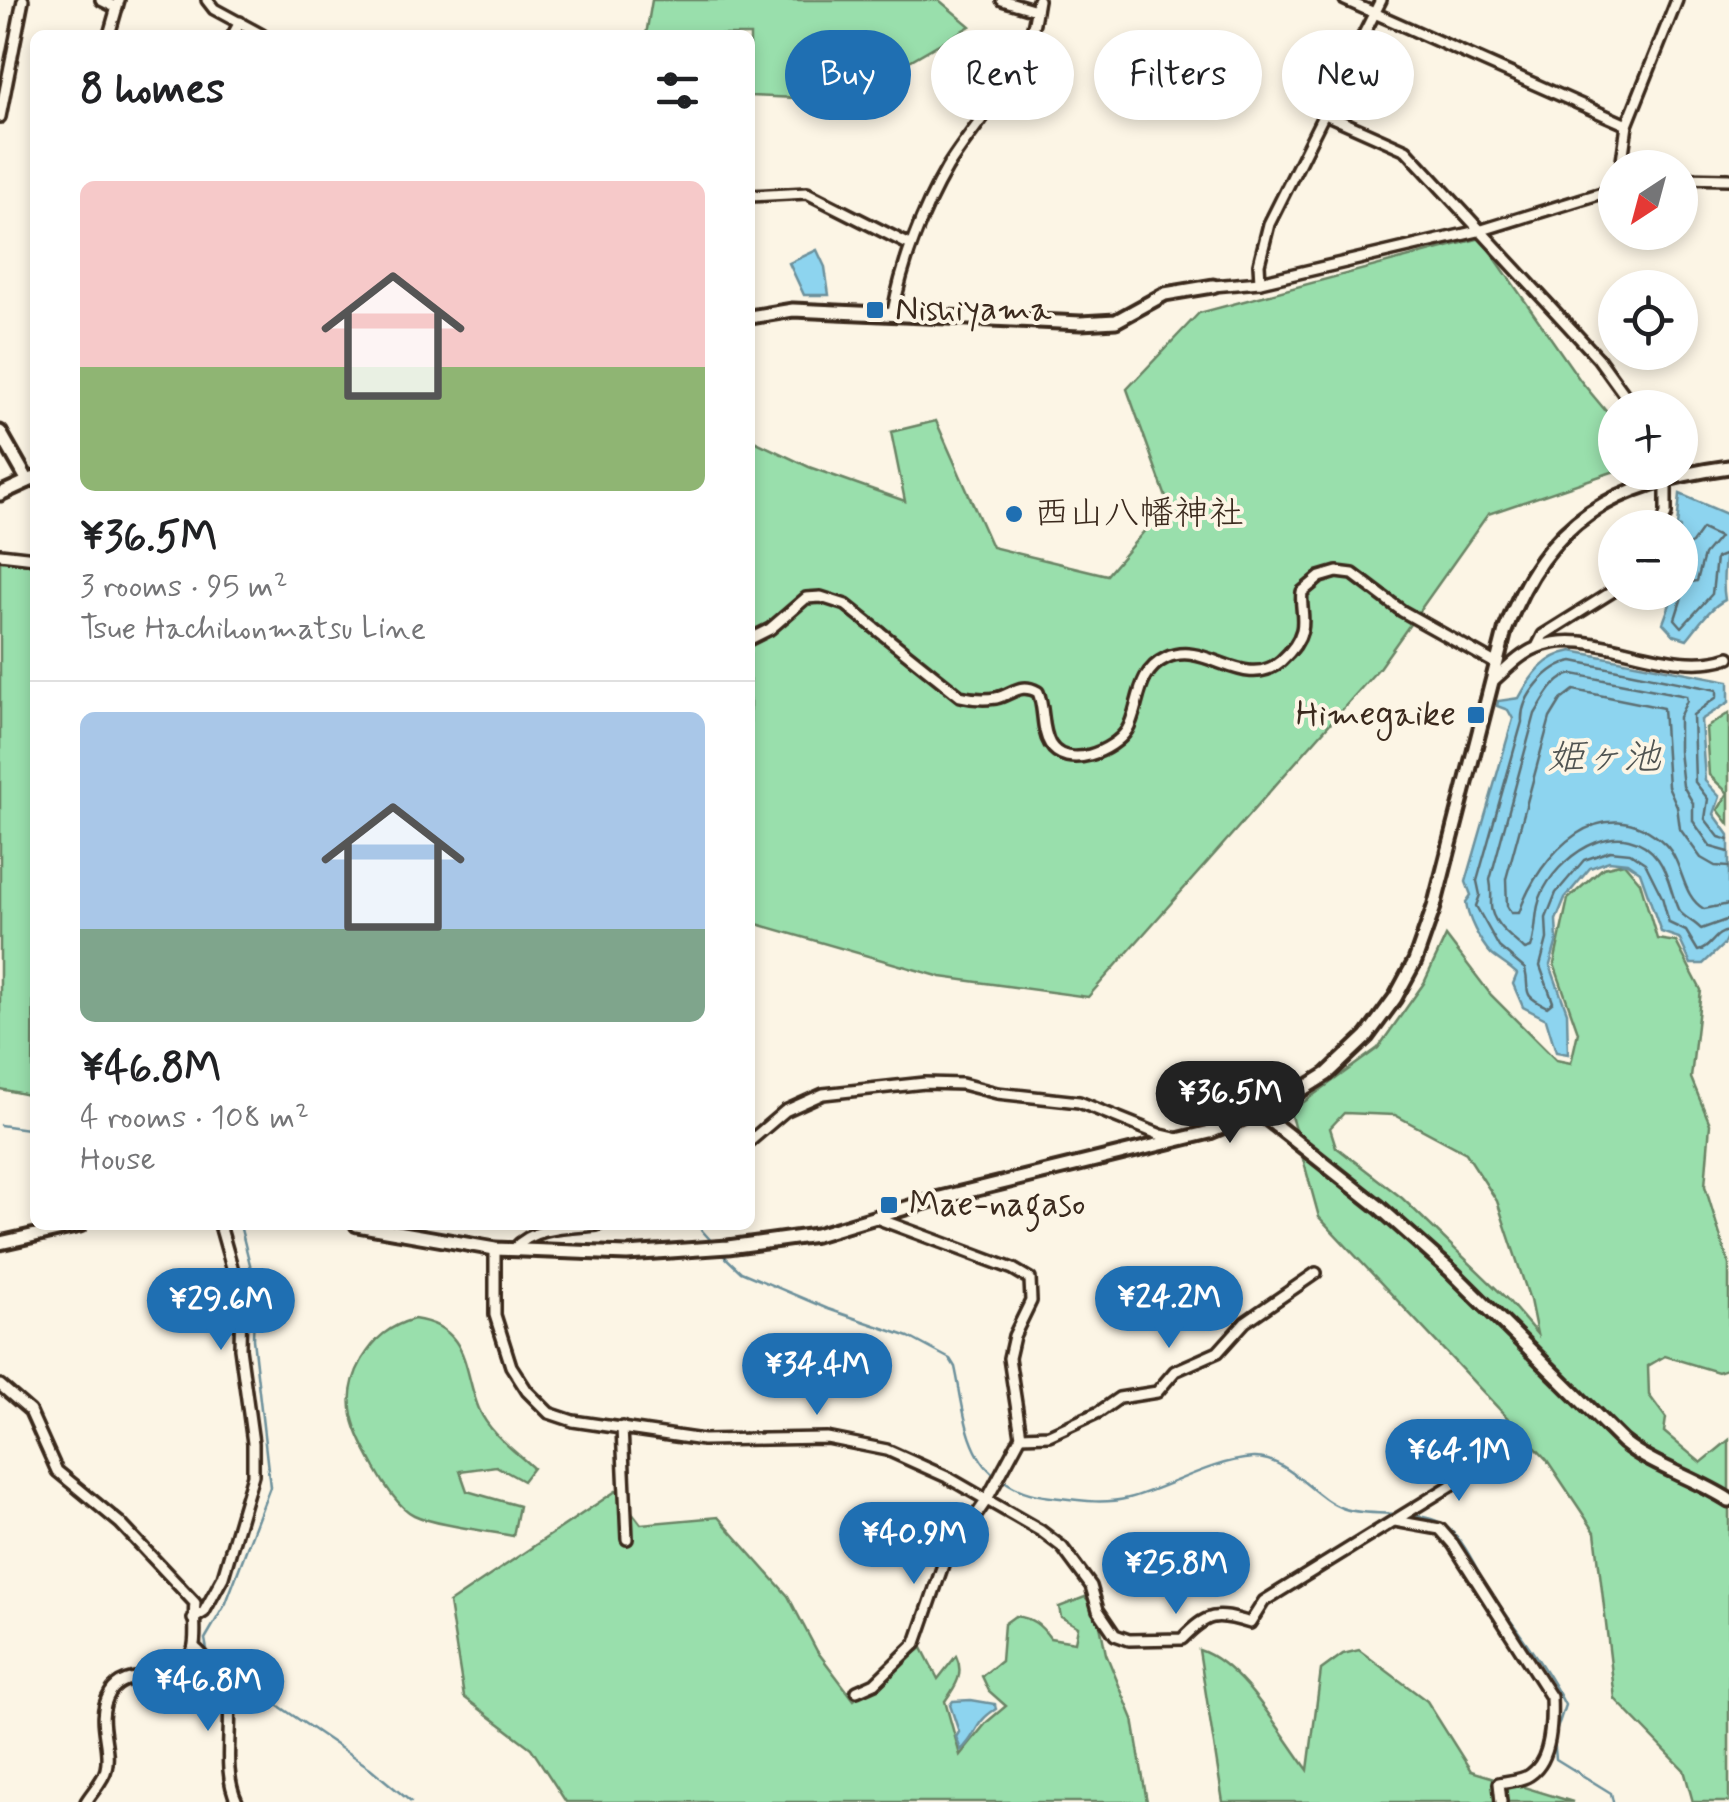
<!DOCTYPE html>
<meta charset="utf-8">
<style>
body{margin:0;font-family:Mynerve,"Klee One",sans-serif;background:#f2f2f2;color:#202124;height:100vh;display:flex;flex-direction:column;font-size:38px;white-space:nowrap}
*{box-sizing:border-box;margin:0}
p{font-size:32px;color:#757577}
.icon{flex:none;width:55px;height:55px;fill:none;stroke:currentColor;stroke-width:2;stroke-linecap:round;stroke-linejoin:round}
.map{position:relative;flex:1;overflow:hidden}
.details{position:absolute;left:30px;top:30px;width:725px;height:1200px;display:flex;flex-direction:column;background:#fff;border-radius:15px;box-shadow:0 5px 15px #0003}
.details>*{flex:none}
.banner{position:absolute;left:785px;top:30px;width:792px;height:90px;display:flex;gap:20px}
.needle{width:65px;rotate:216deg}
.buttons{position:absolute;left:1598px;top:150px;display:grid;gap:20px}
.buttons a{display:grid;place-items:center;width:100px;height:100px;border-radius:50%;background:#fff;box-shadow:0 5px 15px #0003;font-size:50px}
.price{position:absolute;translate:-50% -85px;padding:0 22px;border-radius:35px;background:#1f6fb2;color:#fff;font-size:32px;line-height:65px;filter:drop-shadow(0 2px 5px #0008)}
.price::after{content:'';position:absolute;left:50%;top:60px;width:30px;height:22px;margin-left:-15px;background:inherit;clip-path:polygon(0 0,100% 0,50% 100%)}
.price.on{background:#222;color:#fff}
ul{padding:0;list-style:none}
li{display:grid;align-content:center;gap:20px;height:530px;padding:0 50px}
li+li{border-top:2px solid #e0e0e0}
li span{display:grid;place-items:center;height:310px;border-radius:15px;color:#555}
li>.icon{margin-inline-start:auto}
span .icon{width:180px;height:180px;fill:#fffc;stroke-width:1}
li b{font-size:42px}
h2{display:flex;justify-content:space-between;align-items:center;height:120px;padding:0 50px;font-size:42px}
.pill{padding:0 35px;border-radius:45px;background:#fff;box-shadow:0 5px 15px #0003;font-size:35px;line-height:90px}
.pill.on{background:#1f6fb2;color:#fff}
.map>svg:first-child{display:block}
.green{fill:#99dfac;stroke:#6a8465;stroke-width:2.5;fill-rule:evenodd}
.water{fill:#8dd4ef;stroke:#6c909b;stroke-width:2.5}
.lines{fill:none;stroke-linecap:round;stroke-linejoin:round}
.shore{stroke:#5c6e72;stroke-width:2.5}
.stream{stroke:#6c909b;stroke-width:2.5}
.street-casing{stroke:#3b2a1e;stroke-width:16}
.secondary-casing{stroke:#3b2a1e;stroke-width:19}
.street{stroke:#fcf5e5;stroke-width:9}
.secondary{stroke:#fcf5e5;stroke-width:11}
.poi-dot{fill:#1f6fb2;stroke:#fcf5e5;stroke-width:4}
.labels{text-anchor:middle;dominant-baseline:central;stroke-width:8;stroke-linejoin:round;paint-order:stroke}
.poi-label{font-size:35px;fill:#3b2a1e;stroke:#fcf5e5;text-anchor:start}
.water-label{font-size:38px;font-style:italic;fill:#505452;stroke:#fcf5e5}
</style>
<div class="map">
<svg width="1729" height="1802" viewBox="0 0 1729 1802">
<rect width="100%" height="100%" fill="#fcf5e5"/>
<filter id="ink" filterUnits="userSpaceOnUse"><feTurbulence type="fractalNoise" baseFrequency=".01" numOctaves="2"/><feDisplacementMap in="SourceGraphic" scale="20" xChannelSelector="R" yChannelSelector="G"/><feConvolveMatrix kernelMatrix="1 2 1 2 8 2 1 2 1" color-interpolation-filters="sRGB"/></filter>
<g filter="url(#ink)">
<!-- green -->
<g class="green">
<path d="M652,0H939L970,26L842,100L750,96V35H646Z"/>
<path d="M1481,238L1580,380L1615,422V471L1488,514L1379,668L1088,997L941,977L750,922V439L809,467L905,501L891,432L936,421L992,547L1107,575L1168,503L1127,389L1199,313Z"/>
<path d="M0,560H35L33,1096L0,1089Z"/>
<path d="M1729,713V824L1718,810L1728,793L1709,775L1706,728Z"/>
<path d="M1624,863L1640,882L1657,939L1676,942L1701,990L1691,1078L1710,1124L1705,1186L1729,1265V1368L1718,1372L1665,1356L1648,1366L1649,1395L1666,1418L1664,1432L1701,1463L1729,1440V1802H1693L1684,1770L1615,1699L1595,1532L1547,1460L1319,1217L1290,1112L1378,1048L1424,983L1446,936L1491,995L1556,1060L1571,1063L1578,1032L1554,964L1568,899L1603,868ZM1344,1113L1395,1115L1466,1153L1497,1201L1530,1300L1537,1334L1507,1299L1402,1198L1336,1147L1330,1128Z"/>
<path d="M414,1319C471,1327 463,1372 479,1409C489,1433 515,1451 533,1468L523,1481L496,1466L460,1471L467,1491L519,1506L513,1536C487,1531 435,1525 414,1515C399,1508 383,1483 375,1468C354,1430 339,1401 362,1360C375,1338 389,1326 414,1319Z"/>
<path d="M616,1491L641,1524L718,1517L788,1596L817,1651L854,1700L922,1648L938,1679L956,1656C965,1674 955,1687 945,1701L960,1755L987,1722L1006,1706L989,1691L982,1676L1001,1661L1004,1624L1015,1616C1032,1618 1040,1624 1050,1638L1075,1642L1078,1627L1061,1617L1059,1607L1085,1597L1097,1610L1106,1654L1133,1719L1147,1802H566L531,1748L464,1697L449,1603Z"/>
<path d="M1199,1650C1241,1663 1281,1734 1308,1770L1321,1670L1343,1654L1359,1650L1427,1701L1471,1771L1573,1802H1223Z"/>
</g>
<!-- water -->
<g class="water">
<path d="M817,250L825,267L829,295H804L789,263Z"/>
<path d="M1680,494L1729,515C1729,544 1720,571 1725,600C1710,607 1698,626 1687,639L1674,635L1663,623L1674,593L1680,592V528L1677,527Z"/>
<path d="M1572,651L1729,681V702L1701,720L1705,781L1720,797L1714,814L1729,835V933L1723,945L1703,964H1691L1679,938L1661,932L1640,872L1627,863L1609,861L1590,868L1565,898L1556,920L1557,940L1550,965L1567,1012L1568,1054L1556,1052L1546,1019L1523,1007L1513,984L1517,974C1509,966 1499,961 1491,954C1480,942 1467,917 1466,902L1471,895L1466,882L1513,719L1508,710L1497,706L1498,701L1519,698C1532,674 1545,656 1572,651Z"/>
<path d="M971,1700L995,1704L996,1709C973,1723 978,1735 961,1750L956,1737L959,1732L950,1705L953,1701Z"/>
</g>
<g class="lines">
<!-- shore -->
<g class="shore">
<path d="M1680,549L1692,543L1702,529L1719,537L1704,555L1697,581L1692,582L1680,572"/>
<path d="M1680,588L1682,597L1675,619L1682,627L1712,594L1716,558L1729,553"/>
<path d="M1729,840L1719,837L1705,819L1708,799L1695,782L1693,715L1717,697V690L1573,661C1548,665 1520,697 1522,722L1477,881L1480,895L1476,906L1499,947L1525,969C1531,993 1519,993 1547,1007L1553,1002L1540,966L1547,939L1546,918L1556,893L1584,860L1610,851L1630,853L1645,863L1662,897L1669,923L1686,931L1698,951C1711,949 1714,932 1729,931"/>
<path d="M1729,852L1711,847L1693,821V803L1683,786L1679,751V717L1687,701L1686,696L1573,674C1553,678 1545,698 1535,714L1490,880C1492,890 1491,895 1491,905C1491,924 1513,938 1525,950L1531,948C1538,928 1533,910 1544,889C1564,851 1624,813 1658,859C1669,874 1671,893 1678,909C1682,917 1694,921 1701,929L1729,919"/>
<path d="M1729,867L1715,866L1701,858L1680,829L1677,806L1668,786L1663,708L1574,690L1561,700L1550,718L1506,879L1507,906L1511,913H1519C1539,854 1603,785 1665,844C1684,863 1681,896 1704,909L1729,904"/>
</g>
<!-- stream -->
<g class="stream">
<path d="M0,1125L35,1130"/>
<path d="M697,1225L714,1244"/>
<path d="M722,1254L741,1272L828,1309L909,1337L950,1359L955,1367C963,1402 965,1453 996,1476"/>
<path d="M1003,1480C1020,1493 1039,1496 1060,1498C1083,1501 1106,1504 1129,1498C1170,1487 1210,1461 1253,1458C1290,1457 1313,1499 1345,1509C1361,1514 1382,1513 1399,1514"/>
<path d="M1412,1515C1425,1517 1438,1519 1448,1528C1466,1543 1475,1567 1487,1587C1513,1626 1544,1663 1565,1705L1554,1738L1556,1759L1611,1793L1613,1802"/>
<path d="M208,1655L205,1639L226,1603L270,1487L253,1339L255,1284L240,1225"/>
<path d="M213,1661L370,1768L411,1802"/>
</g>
<defs>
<g id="street">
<path d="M101,0L117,8"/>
<path d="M207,0L214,9L262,35"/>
<path d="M1002,0L1036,10"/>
<path d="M1345,0L1627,125"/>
<path d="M109,35L119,0"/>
<path d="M233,35L240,22"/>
<path d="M1325,114L1406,150L1598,358L1634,408"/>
<path d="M0,117L23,0"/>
<path d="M1621,168L1627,125L1677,0"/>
<path d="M1680,178L1729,179"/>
<path d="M750,196L807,193L906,243"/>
<path d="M1260,282L1259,264L1269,224L1381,0"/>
<path d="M1213,286L1260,282L1482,230L1615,189"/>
<path d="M893,312C902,264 922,211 947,168C974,124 1018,81 1032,30C1035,21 1036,10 1038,0"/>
<path d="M1660,528L1666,514V472"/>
<path d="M0,554L35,558"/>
<path d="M750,639L770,629L806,598L821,597L846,605L960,696C972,699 983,700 996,698C1013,694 1020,682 1038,692C1045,709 1041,729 1050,744C1066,771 1114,751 1127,730C1140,709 1135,672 1166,658C1205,639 1244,693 1281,661C1291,652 1299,642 1302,630C1305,617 1300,605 1302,592L1320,577L1337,572L1353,574L1402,611L1495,663"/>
<path d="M1537,647L1543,635L1615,590"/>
<path d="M1492,682C1506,670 1519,655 1536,648C1591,623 1666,679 1729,657"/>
<path d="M750,1141L785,1111L823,1094L925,1083L962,1084L997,1093L1079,1102L1161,1135L1178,1139"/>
<path d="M495,1249V1315L511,1366L527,1391L549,1413L573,1421L703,1440L827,1438L887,1450L947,1477L1041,1531L1062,1547L1091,1586L1098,1610L1115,1635L1129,1640L1182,1639C1207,1613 1216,1612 1250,1623L1264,1601L1502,1454"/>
<path d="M514,1249C534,1226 570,1228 597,1225"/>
<path d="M0,1385L30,1411L57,1471L120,1523L195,1603C193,1617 197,1637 193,1649C176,1692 128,1663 110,1693C94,1719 112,1746 106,1769C104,1780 91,1793 86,1802"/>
<path d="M622,1427L627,1539"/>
<path d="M1021,1436L1049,1435L1099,1412L1119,1398L1157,1392L1175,1371L1218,1352L1245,1322L1316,1273"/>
<path d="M1395,1521L1440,1529L1453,1544L1551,1697C1552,1721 1552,1759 1531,1774C1524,1780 1509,1781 1499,1783L1501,1802"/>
<path d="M193,1619L204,1612L223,1577L253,1475V1443L240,1348L241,1299L220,1225"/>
<path d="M194,1647C205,1656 227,1684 229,1699C232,1734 222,1770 237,1802"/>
<path d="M857,1691L875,1683L916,1643L944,1562L986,1501L1021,1436L1009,1358L1014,1336L1031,1301L1030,1279L1013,1269L876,1218"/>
</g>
<g id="secondary">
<path d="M750,317L793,310L1081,323L1116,321L1165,294L1213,286"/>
<path d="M0,432L28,481"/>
<path d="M0,494L35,478"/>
<path d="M1260,1113L1379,1207L1451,1271L1623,1442C1654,1467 1695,1478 1729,1500"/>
<path d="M357,1225L495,1249L627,1254L728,1247L816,1235L936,1199L1210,1132L1282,1102L1327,1074L1367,1036L1395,998L1415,961L1434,907L1505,631C1548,518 1614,483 1729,467"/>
<path d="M0,1243L80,1225"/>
</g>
</defs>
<!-- street casing -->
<use href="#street" class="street-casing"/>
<!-- secondary casing -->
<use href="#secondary" class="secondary-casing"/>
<!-- street -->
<use href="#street" class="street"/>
<!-- secondary -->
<use href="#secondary" class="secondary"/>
</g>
</g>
<!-- markers -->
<g class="poi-dot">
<rect x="865" y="300" width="20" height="20" rx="5"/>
<circle cx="1014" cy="514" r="10"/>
<rect x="1466" y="705" width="20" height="20" rx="5"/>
<rect x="879" y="1195" width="20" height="20" rx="5"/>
</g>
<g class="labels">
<!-- poi labels -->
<g class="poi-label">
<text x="895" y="310">Nishiyama</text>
<text x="1034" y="514">西山八幡神社</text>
<text x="1456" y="715" text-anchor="end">Himegaike</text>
<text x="909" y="1205">Mae-nagaso</text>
</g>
<!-- water labels -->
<g class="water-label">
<text x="1604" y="758">姫ヶ池</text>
</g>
</g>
</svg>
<div class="buttons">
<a><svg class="needle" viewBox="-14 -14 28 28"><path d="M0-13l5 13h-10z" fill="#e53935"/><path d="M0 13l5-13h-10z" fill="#757577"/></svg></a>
<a><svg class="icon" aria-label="locate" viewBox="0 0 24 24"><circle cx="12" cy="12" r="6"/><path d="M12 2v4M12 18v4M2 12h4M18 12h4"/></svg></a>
<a>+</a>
<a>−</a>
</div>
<b class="price on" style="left:1230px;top:1146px">¥36.5M</b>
<b class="price" style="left:1169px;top:1351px">¥24.2M</b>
<b class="price" style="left:221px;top:1353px">¥29.6M</b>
<b class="price" style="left:817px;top:1418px">¥34.4M</b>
<b class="price" style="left:1459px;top:1504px">¥64.1M</b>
<b class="price" style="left:914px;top:1587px">¥40.9M</b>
<b class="price" style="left:1176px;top:1617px">¥25.8M</b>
<b class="price" style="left:208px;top:1734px">¥46.8M</b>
<div class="banner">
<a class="pill on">Buy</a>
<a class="pill">Rent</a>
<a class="pill">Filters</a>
<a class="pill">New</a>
</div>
<section class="details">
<h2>8 homes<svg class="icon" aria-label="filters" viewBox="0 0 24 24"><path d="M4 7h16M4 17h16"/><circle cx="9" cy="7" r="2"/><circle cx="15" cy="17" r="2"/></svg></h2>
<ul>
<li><span style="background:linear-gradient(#f6c9c9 60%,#8fb573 0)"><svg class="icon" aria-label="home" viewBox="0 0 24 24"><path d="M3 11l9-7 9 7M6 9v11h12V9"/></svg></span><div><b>¥36.5M</b><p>3 rooms · 95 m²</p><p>Tsue Hachihonmatsu Line</p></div></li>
<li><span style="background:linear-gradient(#a9c7e8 70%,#7fa58c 0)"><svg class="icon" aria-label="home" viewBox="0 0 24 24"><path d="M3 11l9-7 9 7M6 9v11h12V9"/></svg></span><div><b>¥46.8M</b><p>4 rooms · 108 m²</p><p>House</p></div></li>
</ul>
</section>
</div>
